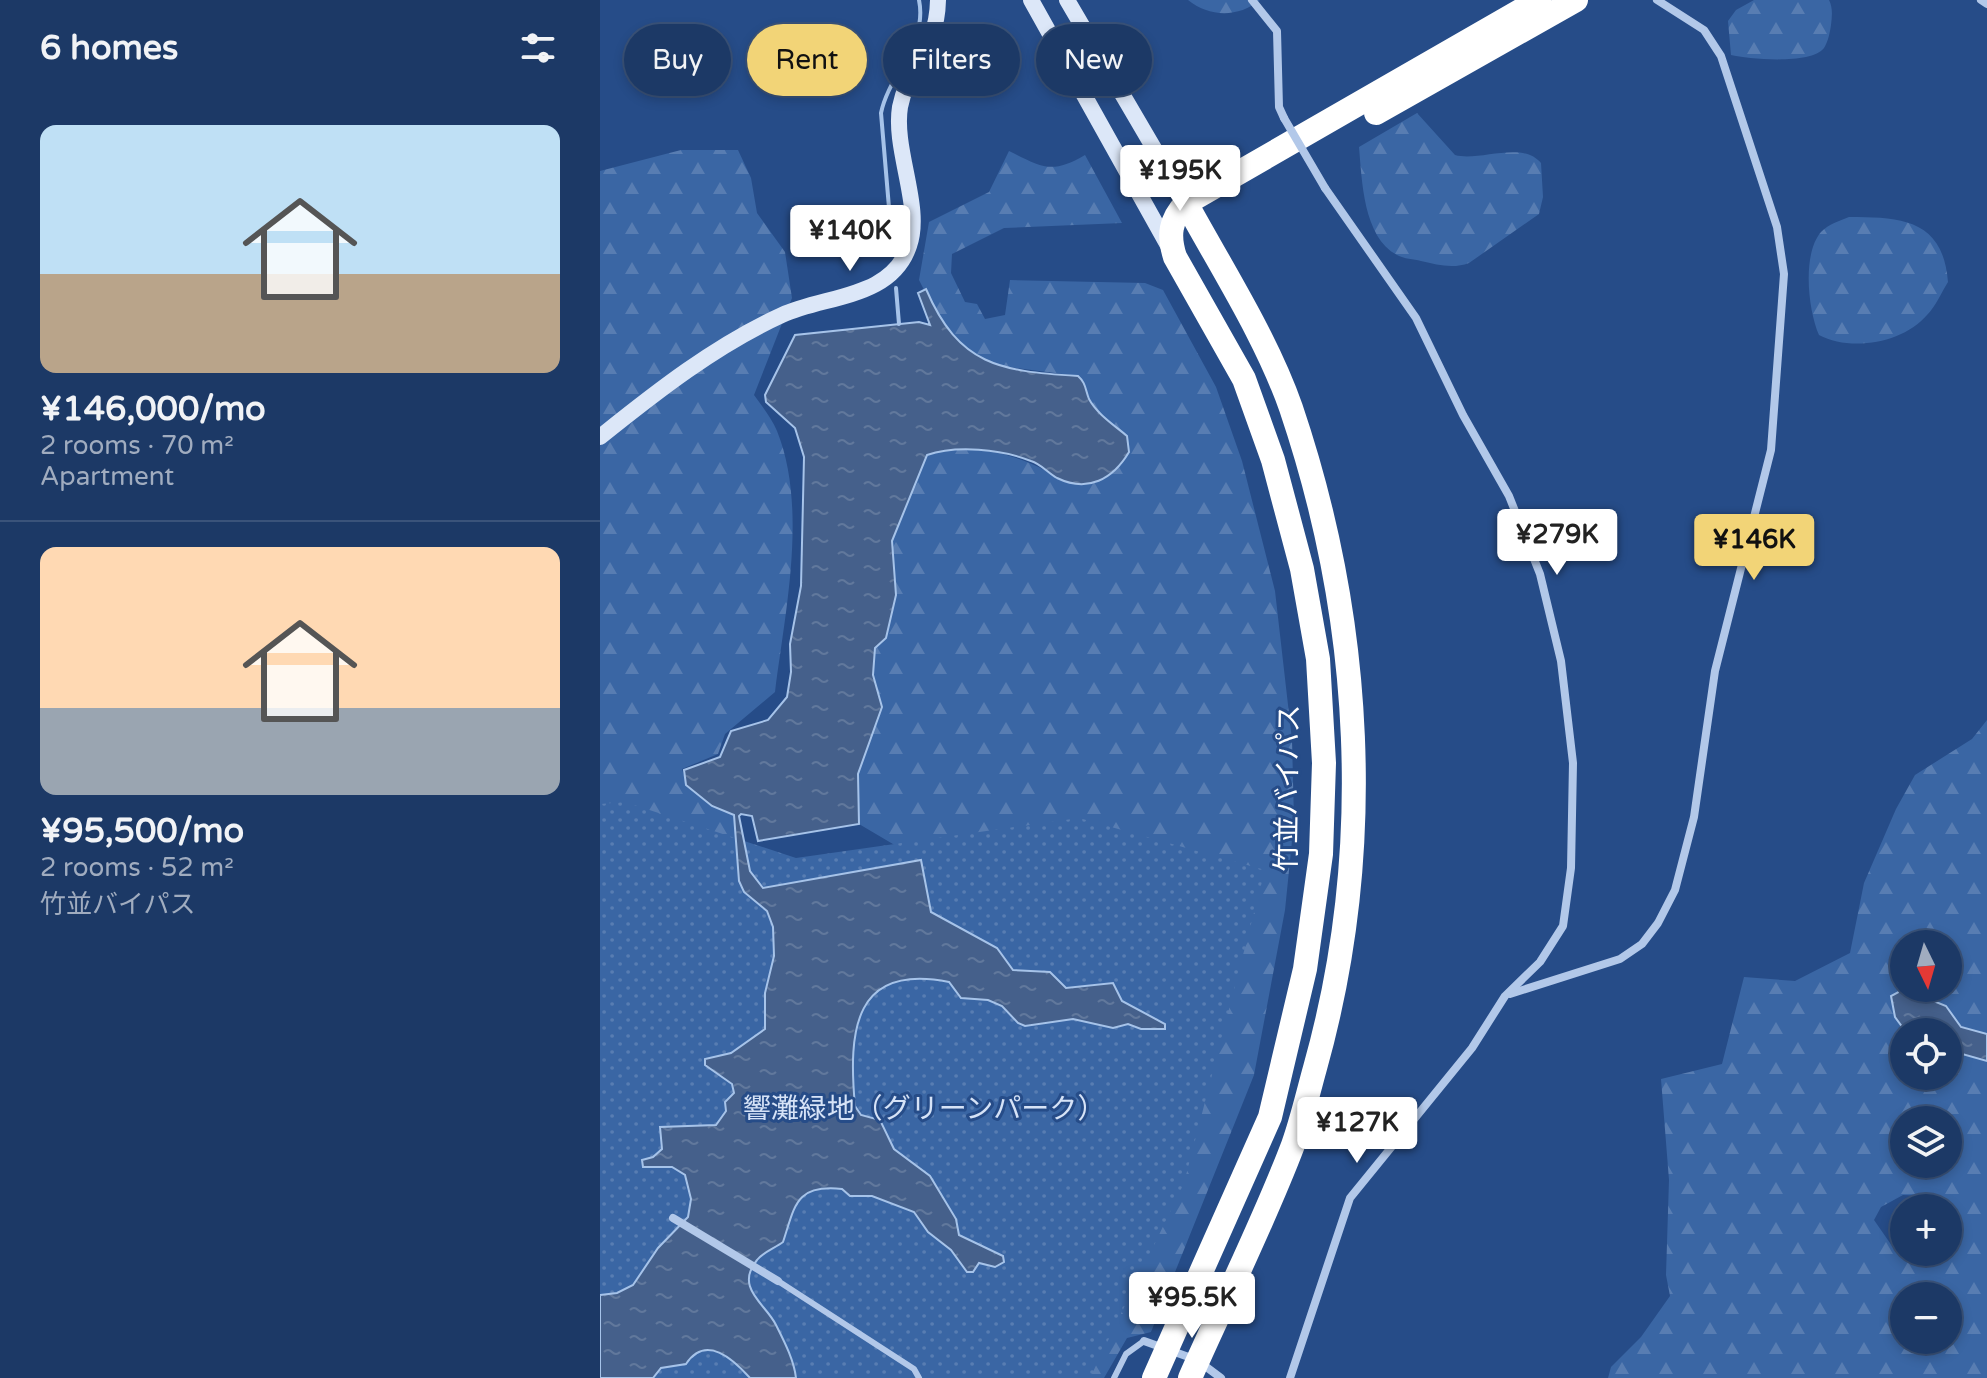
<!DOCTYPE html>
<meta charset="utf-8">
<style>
body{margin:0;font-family:"Varela Round","Noto Sans JP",sans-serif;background:#25406c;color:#f1f3f6;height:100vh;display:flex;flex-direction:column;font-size:30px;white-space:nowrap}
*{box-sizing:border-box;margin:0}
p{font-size:26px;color:#a0acbf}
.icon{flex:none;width:44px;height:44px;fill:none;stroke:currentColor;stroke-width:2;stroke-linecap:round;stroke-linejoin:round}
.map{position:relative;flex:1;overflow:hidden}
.side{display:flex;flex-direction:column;background:#1c3966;width:600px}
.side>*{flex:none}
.guide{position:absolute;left:24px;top:24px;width:760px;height:72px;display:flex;gap:16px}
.needle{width:52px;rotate:175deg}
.tools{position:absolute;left:1290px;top:930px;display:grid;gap:16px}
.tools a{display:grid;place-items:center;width:72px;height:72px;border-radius:50%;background:#1c3966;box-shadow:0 4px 12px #0003,0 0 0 2px #3a537a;font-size:40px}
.price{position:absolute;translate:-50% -68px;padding:0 18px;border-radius:8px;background:#fff;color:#222;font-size:26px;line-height:52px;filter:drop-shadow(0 2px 4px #0008)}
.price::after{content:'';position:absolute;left:50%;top:48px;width:24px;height:18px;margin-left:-12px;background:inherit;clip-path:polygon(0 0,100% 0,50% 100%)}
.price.selected{background:#f2d477;color:#111}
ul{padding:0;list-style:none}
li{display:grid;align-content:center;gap:16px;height:424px;padding:0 40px}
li+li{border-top:2px solid #3a537a}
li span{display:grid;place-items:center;height:248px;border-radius:16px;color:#555}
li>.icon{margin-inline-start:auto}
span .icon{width:144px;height:144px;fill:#fffc;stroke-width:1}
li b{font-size:34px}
h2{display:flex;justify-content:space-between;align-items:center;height:96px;padding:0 40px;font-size:34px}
.pill{padding:0 28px;border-radius:36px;background:#1c3966;box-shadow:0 4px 12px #0003,0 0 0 2px #3a537a;font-size:28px;line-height:72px}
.pill.selected{background:#f2d477;color:#111}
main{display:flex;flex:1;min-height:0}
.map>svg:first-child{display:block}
.forest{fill:url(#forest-firs);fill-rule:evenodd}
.park{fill:url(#park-dots)}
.water{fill:url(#water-ripples);stroke:#a6c3e9;stroke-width:2}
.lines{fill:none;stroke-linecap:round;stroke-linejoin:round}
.stream{stroke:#a6c3e9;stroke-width:4}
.lane{stroke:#b2c8e9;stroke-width:6}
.street{stroke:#b2c8e9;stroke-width:8}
.secondary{stroke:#dce7f8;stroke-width:16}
.highway{stroke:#fff;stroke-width:24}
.street-bridge{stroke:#b2c8e9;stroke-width:8}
.labels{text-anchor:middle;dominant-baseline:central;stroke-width:6;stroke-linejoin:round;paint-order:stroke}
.street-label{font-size:28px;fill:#fff;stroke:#264c88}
.park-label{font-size:28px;fill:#d6e3f7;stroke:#264c88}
</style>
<main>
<section class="side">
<h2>6 homes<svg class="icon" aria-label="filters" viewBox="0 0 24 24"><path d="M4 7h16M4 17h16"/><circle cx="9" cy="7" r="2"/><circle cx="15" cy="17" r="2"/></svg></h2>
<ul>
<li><span style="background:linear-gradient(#bfe0f5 60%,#b9a48a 0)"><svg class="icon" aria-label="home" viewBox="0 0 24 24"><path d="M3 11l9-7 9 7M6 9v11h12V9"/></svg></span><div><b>¥146,000/mo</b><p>2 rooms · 70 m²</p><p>Apartment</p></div></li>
<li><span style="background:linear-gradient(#ffd9b3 65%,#9aa5b1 0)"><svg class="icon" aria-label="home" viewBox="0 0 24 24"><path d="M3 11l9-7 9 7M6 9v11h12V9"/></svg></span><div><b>¥95,500/mo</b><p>2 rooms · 52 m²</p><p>竹並バイパス</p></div></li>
</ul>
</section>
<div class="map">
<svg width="1387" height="1378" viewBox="0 0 1387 1378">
<defs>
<pattern id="forest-firs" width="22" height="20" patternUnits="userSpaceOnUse" patternTransform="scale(2)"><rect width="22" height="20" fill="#3a66a4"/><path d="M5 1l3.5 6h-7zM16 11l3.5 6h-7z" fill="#587db2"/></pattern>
<pattern id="park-dots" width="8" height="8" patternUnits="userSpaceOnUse" patternTransform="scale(2)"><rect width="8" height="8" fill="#3a66a4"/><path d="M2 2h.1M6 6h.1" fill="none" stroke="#587db2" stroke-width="1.8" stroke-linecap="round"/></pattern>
<pattern id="water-ripples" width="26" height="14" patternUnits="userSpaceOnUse" patternTransform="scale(2)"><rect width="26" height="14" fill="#45608b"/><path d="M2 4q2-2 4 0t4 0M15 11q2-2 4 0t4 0" fill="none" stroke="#61789c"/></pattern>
</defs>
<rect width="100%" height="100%" fill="#264c88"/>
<!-- forest -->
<g class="forest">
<path d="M588,0H660C638,18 609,17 588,0Z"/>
<path d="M1154,0H1229C1233,8 1232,16 1231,25C1230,32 1228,42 1224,48C1211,65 1149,59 1131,55L1128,21L1136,10Z"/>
<path d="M817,113L855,155C879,162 922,140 941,163L943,197L939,214L869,263C853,269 838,265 821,261C814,259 804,259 797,255C763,237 762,180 759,147Z"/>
<path d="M81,150H138L151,178L157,213L185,252L192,298L154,395C162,406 172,419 177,431C208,508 185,612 175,692L125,734L118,754L82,769C88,794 111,805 134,815L139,859L0,895V171Z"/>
<path d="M409,151C442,167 451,175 485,155L522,223L404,228L352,254L351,273L365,302L377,304L385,319L405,315L410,280L545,283L563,290L616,387L642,461L675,591L692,740L694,821L685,910L654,1075L551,1332L527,1338L504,1378H347L320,860L259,824L258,774L282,707L273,675L275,648L286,638L296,595L292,541L327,455C370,440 423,455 460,479L526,436C514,425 497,414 490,399C485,389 486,383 478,376L393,365L357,343L341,323L319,280L329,222L389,192Z"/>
<path d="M1249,217C1301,217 1343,219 1348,282C1341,293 1336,306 1327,315C1303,343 1251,352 1219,335C1208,310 1202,254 1221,232C1229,224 1239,221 1249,217Z"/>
<path d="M1387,720V1034L1361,1027L1346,1006L1335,1002L1295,1017L1306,1032L1304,1076H1348V1050L1387,1061V1378H1008L1011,1367L1041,1337L1070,1296L1066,1275L1069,1180L1061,1079L1122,1064L1144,977L1195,981L1250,953L1264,883L1296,809L1315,775L1372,739ZM1304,944H1348V988H1304ZM1304,1120H1348V1164H1304ZM1303,1195L1329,1196L1340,1208H1348V1252L1299,1256L1274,1220L1281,1207ZM1304,1296H1348V1340H1304Z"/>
</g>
<!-- park -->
<path class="park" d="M25,802L196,858L479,818L665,870L584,1183L490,1378H0V804Z"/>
<!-- water -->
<g class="water">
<path d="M326,289C359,366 400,371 478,376C486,383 485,389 489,399C497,414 514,425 527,436L529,452C513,479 488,493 457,478C448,473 441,464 431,461C401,449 356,445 327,455L292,541L296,595L286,638L275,648L273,675L282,707L258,774L259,824L158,841L152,816L141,814L139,816L150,871L163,888L321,860L331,912L397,948L413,970L450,972L466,988L513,983L522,1001L565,1024V1029H541L528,1024L513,1028L473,1019L425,1026L418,1023L402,1006L388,1000L361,998L349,982C254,963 248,1030 255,1106L261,1115L280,1120L294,1149L330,1176L356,1219L359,1235L403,1256L404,1262L395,1267L379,1263L373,1272H367L351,1250L328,1232L314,1212L272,1196H250L242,1189C195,1184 195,1206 183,1242C175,1248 163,1252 157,1260C134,1288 166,1304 176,1325C184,1341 194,1360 196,1378H150C133,1359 106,1334 86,1364L61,1368L53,1378H0V1295L17,1293L33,1285L58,1248L88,1217L91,1199L85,1175L72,1167H43L42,1160L53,1157L62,1149L60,1127L116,1125L126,1111L125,1102L134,1093L132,1084L105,1065V1059L131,1053L165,1029V993L174,956L173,927L167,911L144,892L139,881L134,815L112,806L86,785L84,770L120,757L131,731L168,720L187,697L191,672L190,644L201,586L204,457L195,428L166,402L165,395L195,335L319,322L330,325L318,293Z"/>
<path d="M1304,989L1346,1006L1361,1027L1387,1034V1061L1348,1050V1032H1306L1295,1017L1291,996Z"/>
</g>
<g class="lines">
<!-- stream -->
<g class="stream">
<path d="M293,255L281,113C289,74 328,43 319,0"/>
<path d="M296,288L299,324"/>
</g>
<!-- lane -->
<g class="lane">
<path d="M178,1281L314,1369L319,1378"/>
<path d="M514,1378L526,1354L544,1341"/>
</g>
<!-- street -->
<g class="street">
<path d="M652,0L677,31L679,107L684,118"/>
<path d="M1381,0L1387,4"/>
<path d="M910,994L1020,959L1042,944L1058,923L1075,890L1094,817L1115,671L1171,450L1184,274L1177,227L1121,56L1104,30L1057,0"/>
<path d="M73,1218L178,1281"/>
<path d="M544,1341L597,1360L621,1378"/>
<path d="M690,1378L750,1198L872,1048L905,996L940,962L963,926L971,868L973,763L961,661L940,574L909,496L863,415L816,318L725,188"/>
</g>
<!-- secondary -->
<g class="secondary">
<path d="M431,0L570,249"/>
<path d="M467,0L586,203"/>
<path d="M0,437C56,392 116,345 182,315C226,295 291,299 309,246C323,207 293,150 300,107C308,66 337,51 338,0"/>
</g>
<!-- highway -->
<g class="highway">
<path d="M776,113L976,0"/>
<path d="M586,203C622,269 666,337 691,408C763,621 776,851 715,1068C708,1093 702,1120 693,1145C663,1224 624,1301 590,1378"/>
<path d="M554,1378L670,1117L705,969L721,854L724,763L718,659L702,569L673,460L644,379L575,257C568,235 570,220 586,203L939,0"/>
</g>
<!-- street-bridge -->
<path class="street-bridge" d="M684,118L725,188"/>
</g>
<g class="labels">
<!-- street labels -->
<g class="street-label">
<text transform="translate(688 788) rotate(-89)">竹並バイパス</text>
</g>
<!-- park labels -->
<g class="park-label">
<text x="324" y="1109">響灘緑地（グリーンパーク）</text>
</g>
</g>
</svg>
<div class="tools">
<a><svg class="needle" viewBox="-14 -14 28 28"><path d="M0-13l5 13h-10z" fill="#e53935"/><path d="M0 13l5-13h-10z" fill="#a0acbf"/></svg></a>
<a><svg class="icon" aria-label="locate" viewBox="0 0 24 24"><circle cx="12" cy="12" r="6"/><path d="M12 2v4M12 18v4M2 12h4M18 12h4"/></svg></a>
<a><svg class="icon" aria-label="layers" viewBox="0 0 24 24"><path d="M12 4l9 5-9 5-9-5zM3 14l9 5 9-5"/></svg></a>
<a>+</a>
<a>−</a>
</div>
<b class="price" style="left:580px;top:213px">¥195K</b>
<b class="price" style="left:250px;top:273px">¥140K</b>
<b class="price" style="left:957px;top:577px">¥279K</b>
<b class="price selected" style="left:1154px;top:582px">¥146K</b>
<b class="price" style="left:757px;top:1165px">¥127K</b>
<b class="price" style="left:592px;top:1340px">¥95.5K</b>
<div class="guide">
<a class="pill">Buy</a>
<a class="pill selected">Rent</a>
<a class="pill">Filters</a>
<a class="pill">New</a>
</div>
</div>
</main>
